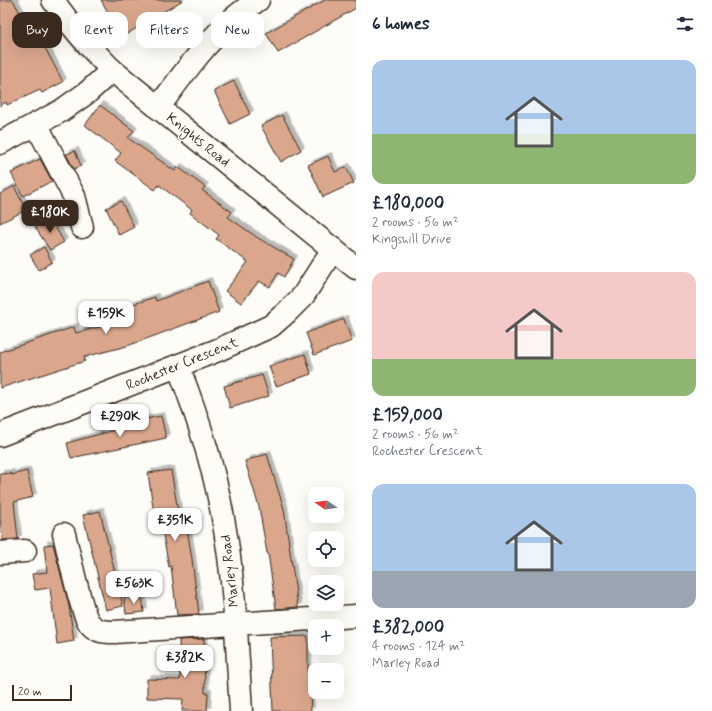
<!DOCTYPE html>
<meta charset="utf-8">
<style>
body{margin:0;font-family:Mynerve,sans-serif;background:#f6f6f7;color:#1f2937;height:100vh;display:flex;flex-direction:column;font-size:15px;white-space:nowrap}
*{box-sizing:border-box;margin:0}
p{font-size:13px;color:#747a83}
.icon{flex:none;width:22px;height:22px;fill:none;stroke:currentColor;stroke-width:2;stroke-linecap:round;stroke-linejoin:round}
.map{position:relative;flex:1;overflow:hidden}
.side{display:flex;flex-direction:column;background:#fff;width:356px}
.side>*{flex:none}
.top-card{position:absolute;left:12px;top:12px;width:284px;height:36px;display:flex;gap:8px}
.needle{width:26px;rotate:283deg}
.fabs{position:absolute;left:308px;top:487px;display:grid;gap:8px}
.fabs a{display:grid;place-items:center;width:36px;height:36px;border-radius:8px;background:#fff;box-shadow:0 4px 16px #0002;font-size:20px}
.scale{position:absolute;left:12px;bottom:10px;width:60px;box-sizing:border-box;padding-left:4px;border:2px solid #3b2a1e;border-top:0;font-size:11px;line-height:14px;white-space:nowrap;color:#3b2a1e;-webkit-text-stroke:3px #fdfcf7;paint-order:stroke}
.price{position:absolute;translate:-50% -34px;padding:0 9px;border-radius:8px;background:#fff;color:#222;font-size:13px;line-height:26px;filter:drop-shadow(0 1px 2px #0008)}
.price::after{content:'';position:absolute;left:50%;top:24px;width:12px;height:9px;margin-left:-6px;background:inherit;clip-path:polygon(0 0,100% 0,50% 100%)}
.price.current{background:#3b2a1e;color:#fff}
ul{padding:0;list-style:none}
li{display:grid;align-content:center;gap:8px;height:212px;padding:0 16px}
li span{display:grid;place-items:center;height:124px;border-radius:12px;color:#555}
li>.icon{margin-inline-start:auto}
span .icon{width:72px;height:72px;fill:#fffc;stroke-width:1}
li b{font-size:17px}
h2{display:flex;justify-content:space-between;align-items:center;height:48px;padding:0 16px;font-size:17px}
.chip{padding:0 14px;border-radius:12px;background:#fff;box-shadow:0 4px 16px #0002;font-size:14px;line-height:36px}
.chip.current{background:#3b2a1e;color:#fff}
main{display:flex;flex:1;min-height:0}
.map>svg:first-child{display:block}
.building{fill:#daa78d;stroke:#3b2a1e;filter:url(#shadow)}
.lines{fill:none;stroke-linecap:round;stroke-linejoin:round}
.minor-casing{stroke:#3b2a1e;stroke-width:25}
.minor{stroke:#fdfcf7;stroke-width:22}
.labels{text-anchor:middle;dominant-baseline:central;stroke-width:3;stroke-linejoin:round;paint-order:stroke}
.street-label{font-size:14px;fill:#3b2a1e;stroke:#fdfcf7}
</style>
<main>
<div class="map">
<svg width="356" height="711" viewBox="0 0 356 711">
<defs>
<filter id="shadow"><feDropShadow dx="3.5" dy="-3.5" stdDeviation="0" flood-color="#0004"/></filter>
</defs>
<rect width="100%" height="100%" fill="#fdfcf7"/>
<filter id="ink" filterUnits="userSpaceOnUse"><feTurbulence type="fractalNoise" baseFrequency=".025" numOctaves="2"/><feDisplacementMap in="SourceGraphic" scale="8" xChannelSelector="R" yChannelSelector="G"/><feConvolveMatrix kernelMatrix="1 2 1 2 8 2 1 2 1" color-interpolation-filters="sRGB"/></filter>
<g filter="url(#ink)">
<!-- building -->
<g class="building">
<path d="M0,0H13L38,47L43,44L63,82L42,93L40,90L7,105L6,102L0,106Z"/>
<path d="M101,0H183L122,37Z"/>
<path d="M325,0H356V8L278,53L266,33Z"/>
<path d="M234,81L250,114L230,124L214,91Z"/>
<path d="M100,105L134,131L128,138L175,171L178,167L205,187L202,190L232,212L228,217L258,238L294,259L284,277L278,273L270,287L259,281L241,303L225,291L248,262L216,239L219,235L190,213L192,210L159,185L155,190L115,161L121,153L85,125Z"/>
<path d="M282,115L301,150L281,162L261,126Z"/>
<path d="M75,151L81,166L74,169L66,154Z"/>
<path d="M328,156L335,172L346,167L354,183L323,197L308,165Z"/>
<path d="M40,159L52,181L23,196L11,173Z"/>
<path d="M14,186L26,210L0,223V194Z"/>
<path d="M121,201L134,227L119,235L106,208Z"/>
<path d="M50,218L64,242L50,250L35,227Z"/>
<path d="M44,247L52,262L39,270L30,255Z"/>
<path d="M208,281L219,312L127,346L84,357L85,361L0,388V352L74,327L76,333L133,318L128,306L155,297L156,301Z"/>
<path d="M344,319L352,341L314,355L306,333Z"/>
<path d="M305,354L311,374L276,386L269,366Z"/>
<path d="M262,375L269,396L230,408L224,386Z"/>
<path d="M161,416L166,438L71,458L67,443L122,428L121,424Z"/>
<path d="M267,454L284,509L298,607L276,609L268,553H267L259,507L245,461Z"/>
<path d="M171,470L179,517L185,516L192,559L199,614L177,615L171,566L169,567L159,513L154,514L148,473Z"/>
<path d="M27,471L33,497L14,502L18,539L2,540L0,517V474L11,473V475Z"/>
<path d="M100,511L123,606L106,610L83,515Z"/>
<path d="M53,544L69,606L74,641L57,644L50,588L35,590L32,574L47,572L44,545Z"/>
<path d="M142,596L144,612L126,614L124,598Z"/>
<path d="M308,636V692H310L311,711H273L270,637Z"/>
<path d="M204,639L205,693H208L207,711H182L183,699L147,698V679L180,680L179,640Z"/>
</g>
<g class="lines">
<defs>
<g id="minor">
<path d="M53,0C71,27 89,47 112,70L356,268"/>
<path d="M158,108C178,81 198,53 222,29C232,18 245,9 258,0"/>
<path d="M36,124L74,196L82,227"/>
<path d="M0,143L61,111L88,92L112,70"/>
<path d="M178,366C198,417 215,470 224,524C235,585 237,648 241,711"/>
<path d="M0,435L218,350L271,326L287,312L303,296L333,249"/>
<path d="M64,534C68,549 82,616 90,624C97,632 105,632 115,632L356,616"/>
<path d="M0,553L25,551"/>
</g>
</defs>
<!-- minor casing -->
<use href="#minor" class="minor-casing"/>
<!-- minor -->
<use href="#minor" class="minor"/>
</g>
</g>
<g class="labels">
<!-- street labels -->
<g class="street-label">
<text transform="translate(198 140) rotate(39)">Knights Road</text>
<text transform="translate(182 364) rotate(-22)">Rochester Crescent</text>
<text transform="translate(230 571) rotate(-97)">Marley Road</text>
</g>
</g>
</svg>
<div class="fabs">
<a><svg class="needle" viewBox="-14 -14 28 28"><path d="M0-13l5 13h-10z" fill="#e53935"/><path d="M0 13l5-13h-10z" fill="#747a83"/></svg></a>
<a><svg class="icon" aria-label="locate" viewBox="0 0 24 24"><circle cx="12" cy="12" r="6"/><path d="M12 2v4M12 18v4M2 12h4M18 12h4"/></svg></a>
<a><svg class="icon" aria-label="layers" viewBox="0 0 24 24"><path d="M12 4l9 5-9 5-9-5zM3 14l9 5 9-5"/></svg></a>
<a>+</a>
<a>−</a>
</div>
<div class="scale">20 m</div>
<b class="price current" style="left:50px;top:234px">£180K</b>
<b class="price" style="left:106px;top:335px">£159K</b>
<b class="price" style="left:120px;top:438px">£290K</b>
<b class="price" style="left:175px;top:542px">£351K</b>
<b class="price" style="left:134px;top:605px">£563K</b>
<b class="price" style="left:185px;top:679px">£382K</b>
<div class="top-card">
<a class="chip current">Buy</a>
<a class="chip">Rent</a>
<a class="chip">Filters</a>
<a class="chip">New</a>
</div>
</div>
<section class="side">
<h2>6 homes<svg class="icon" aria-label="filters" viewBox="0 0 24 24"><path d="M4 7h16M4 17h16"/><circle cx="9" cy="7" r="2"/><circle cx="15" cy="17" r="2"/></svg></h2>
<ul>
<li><span style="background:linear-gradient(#a9c7e8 60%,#8fb573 0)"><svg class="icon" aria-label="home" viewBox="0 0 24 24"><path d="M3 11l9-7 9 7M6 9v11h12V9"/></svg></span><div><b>£180,000</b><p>2 rooms · 56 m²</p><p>Kingshill Drive</p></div></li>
<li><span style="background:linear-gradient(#f6c9c9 70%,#8fb573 0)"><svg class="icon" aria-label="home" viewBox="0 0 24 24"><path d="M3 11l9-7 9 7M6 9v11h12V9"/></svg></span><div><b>£159,000</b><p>2 rooms · 56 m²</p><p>Rochester Crescent</p></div></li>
<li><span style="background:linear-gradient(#a9c7e8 70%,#9aa5b1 0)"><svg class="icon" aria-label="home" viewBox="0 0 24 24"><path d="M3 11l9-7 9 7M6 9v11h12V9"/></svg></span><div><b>£382,000</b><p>4 rooms · 124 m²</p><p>Marley Road</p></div></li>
</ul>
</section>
</main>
